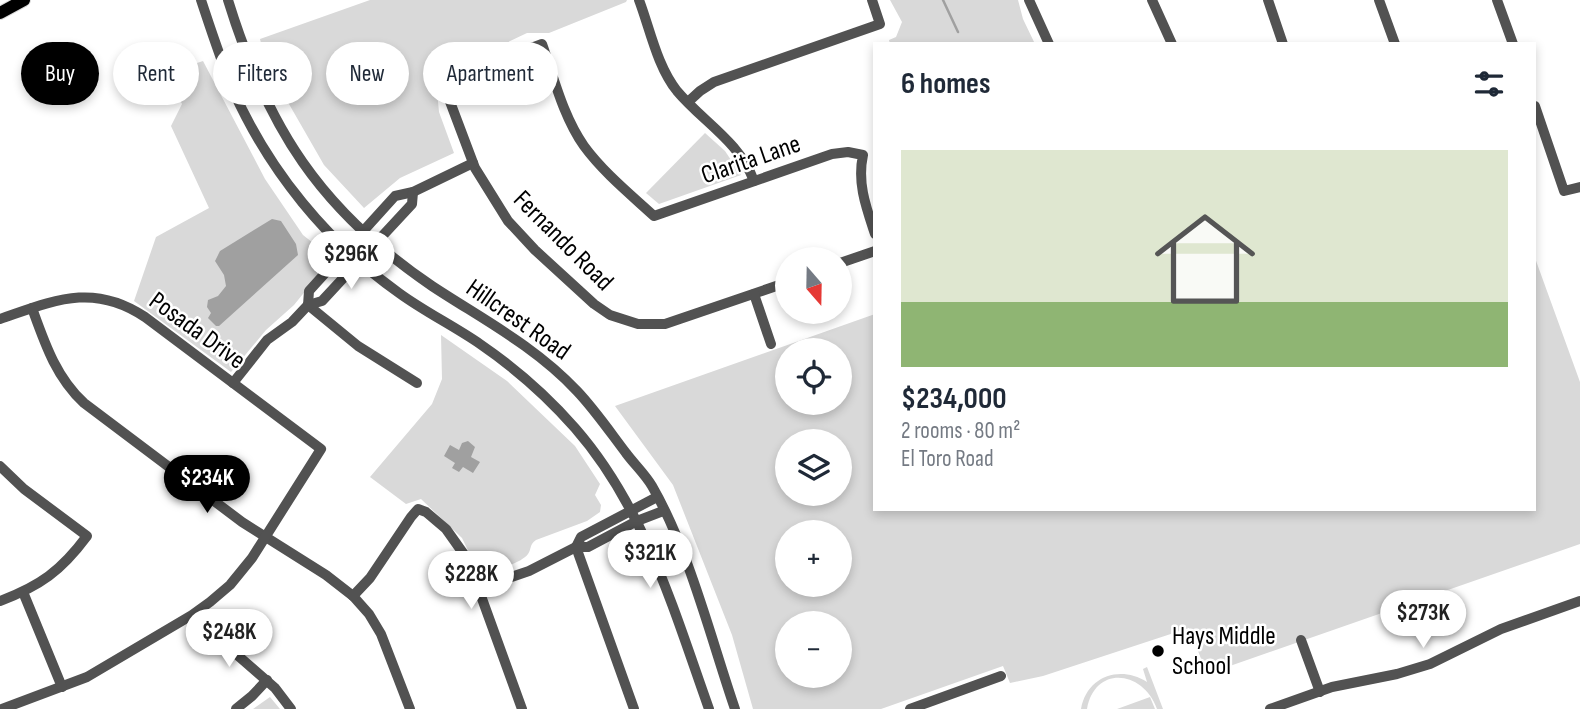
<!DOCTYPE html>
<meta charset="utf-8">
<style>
body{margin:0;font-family:"Sofia Sans Condensed",sans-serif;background:#f6f6f7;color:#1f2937;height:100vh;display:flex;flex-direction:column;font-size:26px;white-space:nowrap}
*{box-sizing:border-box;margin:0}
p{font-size:23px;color:#747a83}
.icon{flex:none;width:38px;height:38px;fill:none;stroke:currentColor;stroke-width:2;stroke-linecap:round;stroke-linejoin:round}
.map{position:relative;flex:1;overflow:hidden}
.side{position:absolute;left:873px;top:42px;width:663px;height:469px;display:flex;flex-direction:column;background:#fff;border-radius:0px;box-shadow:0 4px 10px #0003}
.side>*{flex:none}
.guide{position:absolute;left:21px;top:42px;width:665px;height:63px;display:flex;gap:14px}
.needle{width:46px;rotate:160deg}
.fabs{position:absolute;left:775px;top:247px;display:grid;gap:14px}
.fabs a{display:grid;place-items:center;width:77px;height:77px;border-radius:50%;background:#fff;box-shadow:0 4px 10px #0003;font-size:35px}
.price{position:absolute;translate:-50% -60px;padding:0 16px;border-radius:24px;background:#fff;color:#222;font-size:23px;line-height:46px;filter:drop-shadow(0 2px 4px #0008)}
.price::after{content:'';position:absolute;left:50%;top:42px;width:21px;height:16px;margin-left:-10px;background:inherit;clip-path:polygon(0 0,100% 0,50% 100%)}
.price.selected{background:#000;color:#fff}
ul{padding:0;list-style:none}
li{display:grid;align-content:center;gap:14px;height:371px;padding:0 28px}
li span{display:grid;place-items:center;height:217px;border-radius:0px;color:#555}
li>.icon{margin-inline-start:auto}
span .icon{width:126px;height:126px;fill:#fffc;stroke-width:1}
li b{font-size:30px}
h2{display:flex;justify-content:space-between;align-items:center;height:84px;padding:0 28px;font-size:30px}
.tag{padding:0 24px;border-radius:32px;background:#fff;box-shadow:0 4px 10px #0003;font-size:24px;line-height:63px}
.tag.selected{background:#000;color:#fff}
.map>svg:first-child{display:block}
.green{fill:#d9d9d9;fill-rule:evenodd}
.water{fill:#a0a0a0}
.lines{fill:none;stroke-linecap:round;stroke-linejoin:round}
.stream{stroke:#a0a0a0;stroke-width:2.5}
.major-casing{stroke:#dbdbdb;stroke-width:14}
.minor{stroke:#525252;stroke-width:10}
.major{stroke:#000;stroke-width:12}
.poi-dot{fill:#000;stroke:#fff;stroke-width:2.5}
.labels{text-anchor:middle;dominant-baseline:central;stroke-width:5;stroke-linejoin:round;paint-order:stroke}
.street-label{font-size:26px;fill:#000;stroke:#fff}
.poi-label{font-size:26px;fill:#000;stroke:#fff;text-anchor:start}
</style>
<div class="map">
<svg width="1580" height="709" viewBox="0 0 1580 709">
<rect width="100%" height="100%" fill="#fff"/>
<!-- green -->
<g class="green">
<path d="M370,0H627L626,2L549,33H527L481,55L437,91L439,112L454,153L400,178L364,208L324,165L266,64L260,39Z"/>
<path d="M890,0H1018L1023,19L1035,44H890L889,40L896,37L902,22Z"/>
<path d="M203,61L265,179L303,235L332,258L294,305L266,330L231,372L134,301L156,237L209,208L171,126L182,104L167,73Z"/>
<path d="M705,133L725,151L741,175L659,204L646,193Z"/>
<path d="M1535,258L1580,382V544L1207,674L1189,628L1043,676L1010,683L1003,666L881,709H753L732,635L673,485L615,406L875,314V509H1535ZM788,350H840V402H788ZM788,441H840V494H788ZM788,532H840V584H788ZM788,623H840V676H788Z"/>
<path d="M441,335L507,381L575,446L600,484L595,495L601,505L600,512L587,521L536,540C529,545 532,548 528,554C521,564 491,571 480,575L462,538L421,499L406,504L370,477L432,404L442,379Z"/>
<path d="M1147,667L1163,709H1157C1143,670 1095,665 1087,709H1081C1087,676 1120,665 1147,682L1143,669Z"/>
<path d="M270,697L280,709H253Z"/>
<path d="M1150,697L1155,709H1117Z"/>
</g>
<!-- water -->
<g class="water">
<path d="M272,219L281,221L296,244L298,255L219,326H216L208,318L211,313L207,307L208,300L218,296L226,286L224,275L215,261L220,251Z"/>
<path d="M468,441L475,447L471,457L480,462L473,473L463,467L459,472L452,468L455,463L444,456L450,445L459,450L462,443Z"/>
</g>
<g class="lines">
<!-- stream -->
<path class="stream" d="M943,0L958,32"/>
<defs>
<path id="major" d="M0,13L24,0"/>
</defs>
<!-- major casing -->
<use href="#major" class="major-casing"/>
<!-- minor -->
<g class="minor">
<path d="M201,0C211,30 221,61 233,90C269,171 327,242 399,293C425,312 454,326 480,344C515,368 547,396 575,428C645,508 674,611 709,709"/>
<path d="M228,0C267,127 320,210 432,286C482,319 535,346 577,391C595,410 610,432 626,453C634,464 645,474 652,486C689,550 711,639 735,709"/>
<path d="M639,0C650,29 657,66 677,91C703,122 739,141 754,181"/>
<path d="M1029,0L1049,44"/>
<path d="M1152,0L1172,44"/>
<path d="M1268,0L1283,44"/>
<path d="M1379,0L1395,44"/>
<path d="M1497,0L1513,44"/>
<path d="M688,102L700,91L714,82L880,24L872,0"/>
<path d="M1535,106L1564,191L1580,187"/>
<path d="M840,263L875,251"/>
<path d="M788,282L665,324H638L610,315L594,304L535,250L508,221L475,168L449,99L499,60L542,44C554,78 563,116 584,146C603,172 630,194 654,216L832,154L848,152L863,155C857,183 866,207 875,234"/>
<path d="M754,294L771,344"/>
<path d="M308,305L309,291L395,196L413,192L473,163"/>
<path d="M308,305L358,346L417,383"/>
<path d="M32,308C45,344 56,377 84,403L242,522L326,575L353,596L369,614L381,634L410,709"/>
<path d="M0,319C53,301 93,282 145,317L321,449L252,558L230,585L210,602L192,615L87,677L2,709"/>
<path d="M233,383L267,340L292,322L308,305L322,301L412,204L413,192"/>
<path d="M0,466L24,489L87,536C61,571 40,586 0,601"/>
<path d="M576,547L634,709"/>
<path d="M576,547L581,537L657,497"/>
<path d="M479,588L529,571L576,547H588L637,521L663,511"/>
<path d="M23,592L62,687"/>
<path d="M353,596L370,578L411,517L418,509L426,512L446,529L468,560L522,709"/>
<path d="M200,610L228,647L275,688L291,709"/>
<path d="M1301,640L1320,692"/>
<path d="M236,709L252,696L267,680"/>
<path d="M910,709L1001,676"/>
<path d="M1270,709L1332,687L1397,674L1430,664L1501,629L1580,601"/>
</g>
<!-- major -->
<use href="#major" class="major"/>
</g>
<!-- markers -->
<circle class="poi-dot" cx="1158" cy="651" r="7"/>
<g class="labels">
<!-- street labels -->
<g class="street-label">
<text transform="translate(751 160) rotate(-19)">Clarita Lane</text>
<text transform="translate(563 241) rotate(45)">Fernando Road</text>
<text transform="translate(518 320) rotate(35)">Hillcrest Road</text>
<text transform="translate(197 331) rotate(36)">Posada Drive</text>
</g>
<!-- poi labels -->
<g class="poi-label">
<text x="1172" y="636">Hays Middle<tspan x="1172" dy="30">School</tspan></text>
</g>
</g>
</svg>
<div class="fabs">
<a><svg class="needle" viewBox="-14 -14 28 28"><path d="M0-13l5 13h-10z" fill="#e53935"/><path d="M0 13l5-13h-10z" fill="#747a83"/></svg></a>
<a><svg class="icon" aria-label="locate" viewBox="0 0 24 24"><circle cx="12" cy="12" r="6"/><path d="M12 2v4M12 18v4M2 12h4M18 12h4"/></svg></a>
<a><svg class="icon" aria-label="layers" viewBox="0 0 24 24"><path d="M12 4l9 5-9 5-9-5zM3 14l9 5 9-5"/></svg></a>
<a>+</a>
<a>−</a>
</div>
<b class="price" style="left:351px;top:291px">$296K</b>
<b class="price selected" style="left:207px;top:515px">$234K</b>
<b class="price" style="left:650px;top:590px">$321K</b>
<b class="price" style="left:471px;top:611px">$228K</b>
<b class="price" style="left:1423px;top:650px">$273K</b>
<b class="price" style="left:229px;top:669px">$248K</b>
<div class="guide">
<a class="tag selected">Buy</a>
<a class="tag">Rent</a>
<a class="tag">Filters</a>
<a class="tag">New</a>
<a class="tag">Apartment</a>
</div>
<section class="side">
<h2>6 homes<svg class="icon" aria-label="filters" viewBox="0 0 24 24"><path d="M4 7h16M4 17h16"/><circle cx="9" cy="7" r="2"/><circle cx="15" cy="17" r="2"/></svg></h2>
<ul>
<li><span style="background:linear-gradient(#dfe7d0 70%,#8fb573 0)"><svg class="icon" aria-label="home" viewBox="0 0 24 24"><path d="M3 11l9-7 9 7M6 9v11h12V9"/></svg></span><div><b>$234,000</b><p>2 rooms · 80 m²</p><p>El Toro Road</p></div></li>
</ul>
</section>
</div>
